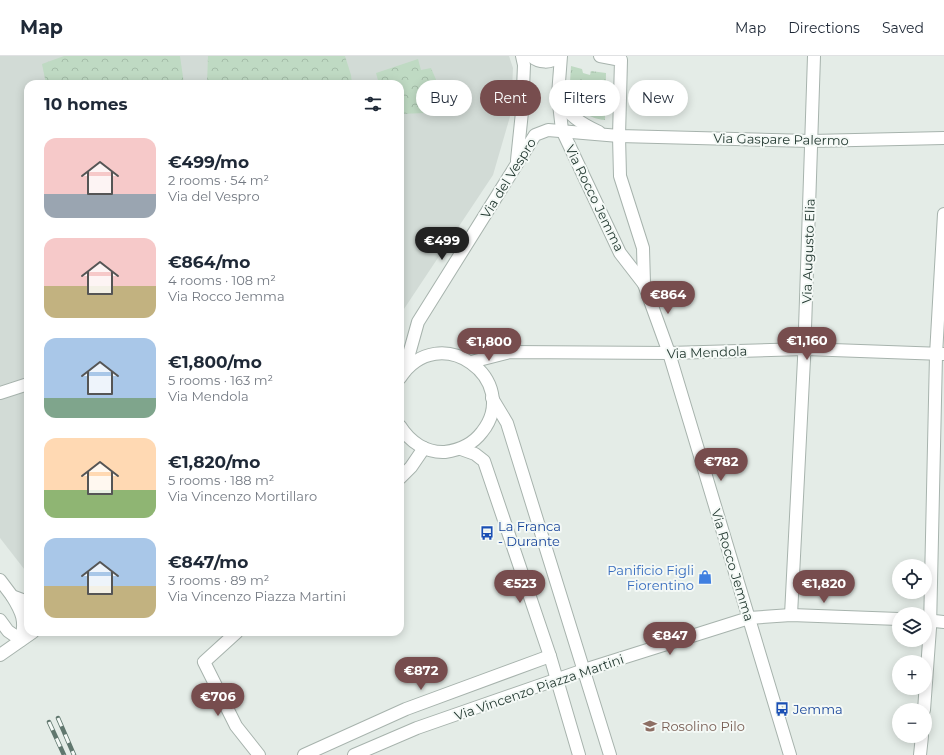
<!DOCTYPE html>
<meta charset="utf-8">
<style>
body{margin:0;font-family:Montserrat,sans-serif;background:#f2f2f3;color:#1f2937;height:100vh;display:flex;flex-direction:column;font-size:15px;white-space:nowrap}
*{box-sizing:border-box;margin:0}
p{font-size:13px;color:#747a83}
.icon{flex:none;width:22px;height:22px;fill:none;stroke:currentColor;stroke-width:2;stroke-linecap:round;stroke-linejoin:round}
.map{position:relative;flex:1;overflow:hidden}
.side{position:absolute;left:24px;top:24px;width:380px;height:556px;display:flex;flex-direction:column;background:#fff;border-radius:12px;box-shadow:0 2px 10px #0003}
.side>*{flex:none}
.guide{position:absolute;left:416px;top:24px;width:380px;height:36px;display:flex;gap:8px}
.tools{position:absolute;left:892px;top:503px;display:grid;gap:8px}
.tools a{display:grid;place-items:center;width:40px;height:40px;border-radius:50%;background:#fff;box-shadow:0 2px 10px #0003;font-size:20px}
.price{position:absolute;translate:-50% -34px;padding:0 9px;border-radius:14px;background:#774d4e;color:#fff;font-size:13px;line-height:26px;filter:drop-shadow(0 1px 2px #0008)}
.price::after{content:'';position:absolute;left:50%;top:24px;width:12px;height:9px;margin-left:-6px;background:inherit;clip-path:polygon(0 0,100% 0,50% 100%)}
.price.on{background:#222;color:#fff}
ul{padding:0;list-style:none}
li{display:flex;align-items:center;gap:12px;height:100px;padding:0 20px}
li span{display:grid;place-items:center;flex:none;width:112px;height:80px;border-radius:12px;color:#555}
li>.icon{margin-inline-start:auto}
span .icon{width:48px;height:48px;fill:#fffc;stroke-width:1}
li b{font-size:17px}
h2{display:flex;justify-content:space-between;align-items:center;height:48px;padding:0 20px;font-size:17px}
.chip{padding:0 14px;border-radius:18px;background:#fff;box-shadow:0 2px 10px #0003;font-size:14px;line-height:36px}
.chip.on{background:#774d4e;color:#fff}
header{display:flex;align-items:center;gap:24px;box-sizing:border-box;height:56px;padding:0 20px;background:#fff;border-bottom:1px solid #e0e1e3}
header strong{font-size:19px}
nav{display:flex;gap:22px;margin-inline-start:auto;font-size:14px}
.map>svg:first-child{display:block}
.built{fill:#d2dbd6}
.grass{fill:url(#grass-tufts)}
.park{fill:url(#park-crowns)}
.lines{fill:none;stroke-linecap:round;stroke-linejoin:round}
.minor-casing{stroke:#a7b3ad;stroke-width:14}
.tertiary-casing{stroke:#a7b3ad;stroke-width:14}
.minor{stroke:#fff;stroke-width:12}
.tertiary{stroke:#fff;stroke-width:12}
.rail-casing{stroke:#60776e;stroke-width:4.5}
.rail{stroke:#f4f9f6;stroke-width:3;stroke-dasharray:9;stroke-linecap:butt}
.labels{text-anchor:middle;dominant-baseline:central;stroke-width:4;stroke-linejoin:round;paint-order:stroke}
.street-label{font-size:13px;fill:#253b33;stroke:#f4f9f6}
.transit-label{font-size:13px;fill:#164399;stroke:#f4f9f6;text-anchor:start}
.shop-label{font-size:13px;fill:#366cbe;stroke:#f4f9f6;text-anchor:end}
.education-label{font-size:13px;fill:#785e54;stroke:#f4f9f6;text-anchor:start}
</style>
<header>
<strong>Map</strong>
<nav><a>Map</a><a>Directions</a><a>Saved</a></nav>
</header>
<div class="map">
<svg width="944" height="699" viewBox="0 0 944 699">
<defs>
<pattern id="grass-tufts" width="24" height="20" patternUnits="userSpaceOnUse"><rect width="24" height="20" fill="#bfdac3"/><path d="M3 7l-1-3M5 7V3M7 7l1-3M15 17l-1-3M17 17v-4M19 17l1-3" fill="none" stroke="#a4bca8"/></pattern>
<pattern id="park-crowns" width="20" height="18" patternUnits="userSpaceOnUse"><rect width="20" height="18" fill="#bfdac3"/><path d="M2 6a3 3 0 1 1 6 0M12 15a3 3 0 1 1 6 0" fill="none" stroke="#a4bca8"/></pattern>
</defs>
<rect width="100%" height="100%" fill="#e4ece7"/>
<!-- built -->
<path class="built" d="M0,0H509L513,12L511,57L493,119L400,259V28H28V518L0,482Z"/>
<!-- grass -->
<path class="grass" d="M571,10L582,13L583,17L590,19L591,15L606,17L605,64C588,63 569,50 570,30L580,33L581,28L570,26Z"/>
<!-- park -->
<g class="park">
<path d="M64,0H180L184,28H46L42,8Z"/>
<path d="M208,0H345L351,19L352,28H207Z"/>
<path d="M418,3L421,14L431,12L450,56L400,58V28H379L376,17Z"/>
</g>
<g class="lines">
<defs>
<g id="minor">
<path d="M531,0C539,7 551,8 558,0"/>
<path d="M561,0L558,39L562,74L620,197L644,228"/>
<path d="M600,0L621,4L619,80L620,120L643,192L644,228L669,297L790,699"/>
<path d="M559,42C569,60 580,67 599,76"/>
<path d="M517,104L522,56L524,9L522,0"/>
<path d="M471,306L510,296L669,297L805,293L943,298"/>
<path d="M404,316L418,266L535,79L548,74L619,80L811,85L944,82"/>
<path d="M0,337L28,328"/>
<path d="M492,342L507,367L610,699"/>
<path d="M461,393L475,398L484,405L550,600L579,699"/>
<path d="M400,422L411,411L424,392"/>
<path d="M0,524L12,540L28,546"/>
<path d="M791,559L804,303L814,0"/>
<path d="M0,564L8,575L21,584C26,565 22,556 12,540"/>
<path d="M925,564L944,566"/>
<path d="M237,576L204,606L236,670L259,699"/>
<path d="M924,654L930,572L936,299L944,158"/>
<path d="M304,699L406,653L550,600"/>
<path d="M354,699L417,672L584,614L749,562L791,559L899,563"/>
<path d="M920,699L922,680"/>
</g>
<g id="tertiary">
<path d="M400,322C439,262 523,324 482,376C473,388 460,394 445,396C426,397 410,386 400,370"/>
<path d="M0,599L33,576"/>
</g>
</defs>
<!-- minor casing -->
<use href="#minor" class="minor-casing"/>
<!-- tertiary casing -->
<use href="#tertiary" class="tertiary-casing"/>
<!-- minor -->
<use href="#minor" class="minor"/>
<!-- tertiary -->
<use href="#tertiary" class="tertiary"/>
<defs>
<g id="rail">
<path d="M58,662L74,699"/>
<path d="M49,666L64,699"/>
</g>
</defs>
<!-- rail casing -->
<use href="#rail" class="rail-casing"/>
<!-- rail -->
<use href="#rail" class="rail"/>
</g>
<!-- icons -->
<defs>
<symbol id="bus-bare" viewBox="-9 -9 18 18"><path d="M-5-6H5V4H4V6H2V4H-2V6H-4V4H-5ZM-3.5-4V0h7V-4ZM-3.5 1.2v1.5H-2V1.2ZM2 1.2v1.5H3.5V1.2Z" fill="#1a4fb4" stroke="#f4f9f6" stroke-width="2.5" paint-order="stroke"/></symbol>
<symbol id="shop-bare" viewBox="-9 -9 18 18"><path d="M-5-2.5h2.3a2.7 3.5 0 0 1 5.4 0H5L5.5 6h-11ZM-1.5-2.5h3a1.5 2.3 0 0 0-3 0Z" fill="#3f7fe0" stroke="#f4f9f6" stroke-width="2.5" paint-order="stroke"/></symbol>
<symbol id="school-bare" viewBox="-9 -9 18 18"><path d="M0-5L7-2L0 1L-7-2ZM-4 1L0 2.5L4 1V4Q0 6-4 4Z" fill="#8d6e63" stroke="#f4f9f6" stroke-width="2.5" paint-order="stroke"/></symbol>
</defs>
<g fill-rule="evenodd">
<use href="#bus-bare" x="477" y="467" width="20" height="20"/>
<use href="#shop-bare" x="695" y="511" width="20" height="20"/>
<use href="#bus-bare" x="772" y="643" width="20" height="20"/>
<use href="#school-bare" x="640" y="660" width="20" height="20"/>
</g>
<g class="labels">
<!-- street labels -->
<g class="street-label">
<text transform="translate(781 83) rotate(1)">Via Gaspare Palermo</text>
<text transform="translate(508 122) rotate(-58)">Via del Vespro</text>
<text transform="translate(595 142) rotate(64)">Via Rocco Jemma</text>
<text transform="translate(808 195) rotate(-88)">Via Augusto Elia</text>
<text transform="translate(707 296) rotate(-2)">Via Mendola</text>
<text transform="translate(733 509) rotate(73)">Via Rocco Jemma</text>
<text transform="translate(539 631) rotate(-19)">Via Vincenzo Piazza Martini</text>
</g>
<!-- transit labels -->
<g class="transit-label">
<text x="498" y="470">La Franca<tspan x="498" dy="15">- Durante</tspan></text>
<text x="793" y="653">Jemma</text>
</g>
<!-- shop labels -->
<g class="shop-label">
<text x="694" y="514">Panificio Figli<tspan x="694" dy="15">Fiorentino</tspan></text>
</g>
<!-- education labels -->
<g class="education-label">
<text x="661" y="670">Rosolino Pilo</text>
</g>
</g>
</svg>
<div class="tools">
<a><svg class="icon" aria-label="locate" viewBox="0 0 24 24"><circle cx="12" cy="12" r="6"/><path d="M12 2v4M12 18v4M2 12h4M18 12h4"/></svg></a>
<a><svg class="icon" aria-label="layers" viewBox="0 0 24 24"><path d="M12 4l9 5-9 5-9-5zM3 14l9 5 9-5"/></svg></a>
<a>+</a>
<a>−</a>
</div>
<b class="price on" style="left:442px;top:205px">€499</b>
<b class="price" style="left:668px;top:259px">€864</b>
<b class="price" style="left:807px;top:305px">€1,160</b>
<b class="price" style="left:489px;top:306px">€1,800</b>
<b class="price" style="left:721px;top:426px">€782</b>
<b class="price" style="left:520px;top:548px">€523</b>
<b class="price" style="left:824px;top:548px">€1,820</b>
<b class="price" style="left:670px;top:600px">€847</b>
<b class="price" style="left:421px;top:635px">€872</b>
<b class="price" style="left:218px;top:661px">€706</b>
<div class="guide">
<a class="chip">Buy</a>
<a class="chip on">Rent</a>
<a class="chip">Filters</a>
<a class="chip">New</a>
</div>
<section class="side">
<h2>10 homes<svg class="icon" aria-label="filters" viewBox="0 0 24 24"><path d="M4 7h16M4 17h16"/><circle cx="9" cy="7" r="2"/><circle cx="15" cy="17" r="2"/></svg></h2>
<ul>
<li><span style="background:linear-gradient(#f6c9c9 70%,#9aa5b1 0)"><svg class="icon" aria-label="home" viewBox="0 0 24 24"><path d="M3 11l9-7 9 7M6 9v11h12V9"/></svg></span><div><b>€499/mo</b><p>2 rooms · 54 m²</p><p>Via del Vespro</p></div></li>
<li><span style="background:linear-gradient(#f6c9c9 60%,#c2b280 0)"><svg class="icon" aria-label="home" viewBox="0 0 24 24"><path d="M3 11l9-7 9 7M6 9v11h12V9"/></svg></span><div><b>€864/mo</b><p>4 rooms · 108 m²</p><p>Via Rocco Jemma</p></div></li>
<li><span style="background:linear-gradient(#a9c7e8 75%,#7fa58c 0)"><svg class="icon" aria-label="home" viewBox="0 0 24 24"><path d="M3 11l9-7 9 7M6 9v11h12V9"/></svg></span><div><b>€1,800/mo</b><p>5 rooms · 163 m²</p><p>Via Mendola</p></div></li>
<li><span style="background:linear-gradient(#ffd9b3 65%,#8fb573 0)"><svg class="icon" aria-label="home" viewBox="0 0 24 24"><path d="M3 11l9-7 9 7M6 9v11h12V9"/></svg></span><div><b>€1,820/mo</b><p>5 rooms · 188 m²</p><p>Via Vincenzo Mortillaro</p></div></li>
<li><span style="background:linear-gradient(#a9c7e8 60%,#c2b280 0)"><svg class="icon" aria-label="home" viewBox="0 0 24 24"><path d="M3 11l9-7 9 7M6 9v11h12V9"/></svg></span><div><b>€847/mo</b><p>3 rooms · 89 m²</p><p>Via Vincenzo Piazza Martini</p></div></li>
</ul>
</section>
</div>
